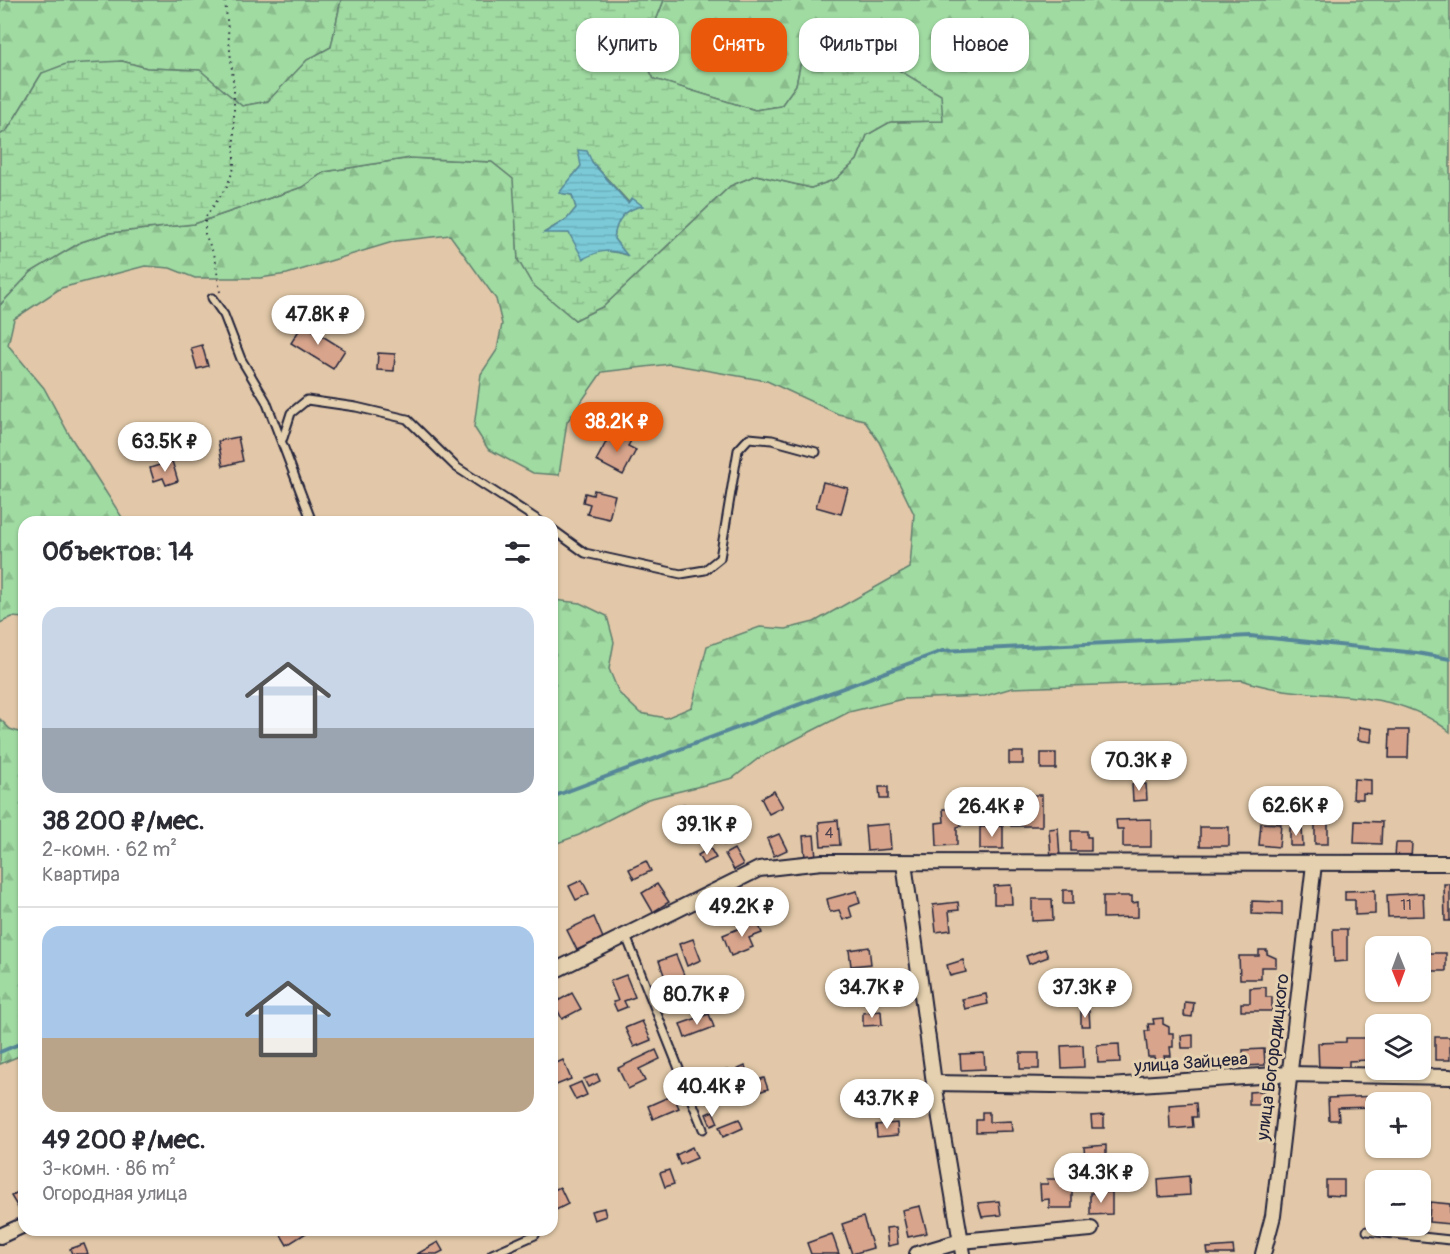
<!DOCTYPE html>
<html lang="ru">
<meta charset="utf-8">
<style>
body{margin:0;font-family:Pangolin,sans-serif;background:#f2f2f3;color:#2b2b33;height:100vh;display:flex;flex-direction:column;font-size:22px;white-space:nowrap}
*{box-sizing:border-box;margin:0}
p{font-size:20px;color:#7c7c81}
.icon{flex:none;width:33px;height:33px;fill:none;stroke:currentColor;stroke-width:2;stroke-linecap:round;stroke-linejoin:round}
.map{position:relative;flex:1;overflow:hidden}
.sheet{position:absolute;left:18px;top:516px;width:540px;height:720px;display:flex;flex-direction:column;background:#fff;border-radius:18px;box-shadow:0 2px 4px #0004}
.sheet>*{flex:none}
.guide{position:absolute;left:576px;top:18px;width:570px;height:54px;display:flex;gap:12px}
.needle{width:39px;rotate:179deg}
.fabs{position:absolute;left:1365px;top:936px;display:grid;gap:12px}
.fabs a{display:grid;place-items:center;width:66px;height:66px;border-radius:12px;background:#fff;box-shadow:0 2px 4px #0004;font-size:30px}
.price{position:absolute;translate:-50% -51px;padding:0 14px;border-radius:21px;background:#fff;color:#222;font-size:20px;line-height:39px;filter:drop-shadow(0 2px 3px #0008)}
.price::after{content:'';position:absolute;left:50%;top:36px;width:18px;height:14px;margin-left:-9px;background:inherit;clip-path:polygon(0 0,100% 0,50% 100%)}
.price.active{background:#ea580c;color:#fff}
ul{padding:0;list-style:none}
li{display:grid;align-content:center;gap:12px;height:318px;padding:0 24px}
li+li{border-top:2px solid #e1e1e2}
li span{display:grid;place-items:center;height:186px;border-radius:18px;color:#555}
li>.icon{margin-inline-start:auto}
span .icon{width:108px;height:108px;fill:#fffc;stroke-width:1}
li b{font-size:26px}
h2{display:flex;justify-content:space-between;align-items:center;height:72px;padding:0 24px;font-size:26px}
.tag{padding:0 21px;border-radius:18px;background:#fff;box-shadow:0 2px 4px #0004;font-size:21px;line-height:54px}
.tag.active{background:#ea580c;color:#fff}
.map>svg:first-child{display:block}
.forest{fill:url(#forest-firs);stroke:#617e6e;stroke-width:1.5}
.wetland{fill:url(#wetland-marsh);stroke:#617e6e;stroke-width:1.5;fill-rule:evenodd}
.water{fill:url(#water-rules);stroke:#578799;stroke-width:1.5}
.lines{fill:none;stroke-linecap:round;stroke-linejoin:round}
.stream{stroke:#578799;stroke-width:4}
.building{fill:#d8a58c;stroke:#22223b;stroke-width:1.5}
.service-casing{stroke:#22223b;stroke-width:11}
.minor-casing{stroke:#22223b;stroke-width:18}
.path{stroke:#22223b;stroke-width:2;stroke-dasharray:1.5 4.5;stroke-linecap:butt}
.service{stroke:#e5d1af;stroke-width:7}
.minor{stroke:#e5d1af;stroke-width:14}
.labels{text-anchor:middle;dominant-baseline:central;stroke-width:6;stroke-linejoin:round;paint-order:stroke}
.number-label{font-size:15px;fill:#50434f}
.street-label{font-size:18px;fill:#22223b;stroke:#e5d1af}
</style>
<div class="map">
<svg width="1450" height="1254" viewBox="0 0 1450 1254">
<defs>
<pattern id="forest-firs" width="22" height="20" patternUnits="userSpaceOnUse" patternTransform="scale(1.5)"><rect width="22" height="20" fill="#a0dba2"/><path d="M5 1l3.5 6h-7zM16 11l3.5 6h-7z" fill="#8abc8c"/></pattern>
<pattern id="wetland-marsh" width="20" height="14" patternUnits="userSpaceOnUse" patternTransform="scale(1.5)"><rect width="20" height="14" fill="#a0dba2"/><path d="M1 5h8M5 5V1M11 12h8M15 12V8" fill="none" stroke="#8abc8c"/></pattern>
<pattern id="water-rules" width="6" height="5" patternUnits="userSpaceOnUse" patternTransform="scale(1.5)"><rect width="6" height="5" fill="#7bcad8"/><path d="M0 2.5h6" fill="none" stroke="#6aadba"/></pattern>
</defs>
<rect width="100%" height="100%" fill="#e2c8a8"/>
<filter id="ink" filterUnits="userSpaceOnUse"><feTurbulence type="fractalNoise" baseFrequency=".0167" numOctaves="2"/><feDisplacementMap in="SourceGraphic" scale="12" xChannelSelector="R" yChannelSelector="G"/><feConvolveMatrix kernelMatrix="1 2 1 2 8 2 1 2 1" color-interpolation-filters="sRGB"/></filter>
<g filter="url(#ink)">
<!-- forest -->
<g class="forest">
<path d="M0,0H341L331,47L307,60L269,101L242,106L199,70L147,68L122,61L42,73L8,129L0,135Z"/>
<path d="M664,0H1450V732C1386,681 1313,705 1242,680L1012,688L985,696L903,699L849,712L759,758L733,778L648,799L579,835L552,845L554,600L580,603L607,616L614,642L609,669L619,693L640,713L666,718L692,707L707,646L760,627L786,629L814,622L910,568L914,514L879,442L864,420L838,414L767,381L670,364L602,372L567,422L559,475L533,473L488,449L474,427L481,374L497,350L502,324L496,299L450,235L396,241L287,274L260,278H195L170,268L145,266L61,288L14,319L8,345L44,388L70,436L125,522H24V618L12,617L0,623V305L31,272L81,242L109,233L194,224L302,187L324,172L410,158L492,162L514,179L518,260L575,320L604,306L730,186L756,175L811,188L836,179L857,160L867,135L890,122L943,121L802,57L796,85L781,106L755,110L654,79L642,56Z"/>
<path d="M0,719L10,729L24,734V1054L0,1064Z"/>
</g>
<!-- wetland -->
<path class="wetland" d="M341,0H664L642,56L654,79L755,110L781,106L796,85L802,57L823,39L875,56L941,95L943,121L890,122L867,135L857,160L836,179L811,188L756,175L730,186L604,306L575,320L532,284L518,260L513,179L492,162L410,158L324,172L302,187L194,224L109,233L81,242L31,272L0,305V135L8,129L42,73L66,64L122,61L147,68L200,70L242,106L268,101L307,60L331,47ZM592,162L634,208C620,214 615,224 614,239L626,255C610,249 594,252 578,247L569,233L545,232L567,219L576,208L572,195L560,193L581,166Z"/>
<!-- water -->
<path class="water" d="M578,150L587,151L592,162L628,203L632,198L643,206C624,209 616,220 614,239L627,255C610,249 599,250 583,259L569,233H544L567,219L576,208L572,195L559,193L581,166Z"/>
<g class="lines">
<!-- stream -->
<g class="stream">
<path d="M552,797L942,651L1250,636L1417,653L1450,659"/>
<path d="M0,1052L24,1042"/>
</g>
</g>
<!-- building -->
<g class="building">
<path d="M303,324L345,350L333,369L291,343Z"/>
<path d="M202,345L208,366L197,369L191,348Z"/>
<path d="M378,353L395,354L394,371L377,370Z"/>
<path d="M613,429L632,439L628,446L636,450L623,475L596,461Z"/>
<path d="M238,437L243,461L223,466L218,441Z"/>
<path d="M172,461L178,481L166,485L163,478L154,481L150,468Z"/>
<path d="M823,482L848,488L841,514L816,507Z"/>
<path d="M594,490L615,495L609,519L587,514L590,504L583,502L585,493L593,495Z"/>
<path d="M1359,727L1372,729L1371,742L1358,740Z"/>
<path d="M1390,730H1409L1408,758H1389Z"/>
<rect x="1009" y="752" width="14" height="12"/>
<rect x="1041" y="753" width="15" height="16"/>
<path d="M1354,779L1371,780V794L1363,793V799H1353Z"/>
<path d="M1132,784H1146L1147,800L1133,801Z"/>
<path d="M879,787H888V799H880Z"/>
<path d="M774,791L783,807L769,814L761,798Z"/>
<rect x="1011" y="795" width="31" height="31"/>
<path d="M684,804L691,816L679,823L672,812Z"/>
<path d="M961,808V826L957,827V845L937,846L936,823L944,822L943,809Z"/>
<path d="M1151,819V847H1123V829H1117L1116,820Z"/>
<path d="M838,820L840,845L821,846L819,822Z"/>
<rect x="1315" y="821" width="13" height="23"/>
<path d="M1355,821L1382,822L1381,844L1354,843Z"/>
<path d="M1261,823L1281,824L1279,847L1259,845Z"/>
<path d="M723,824L732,839L724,845L715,829Z"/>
<path d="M889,824L891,849L867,851L865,826Z"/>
<path d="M1003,826V849H980V827Z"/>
<rect x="1200" y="827" width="29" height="19"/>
<path d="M1058,828L1060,859H1051L1049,829Z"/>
<path d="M1290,828H1302L1303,846H1290Z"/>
<path d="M1071,831H1087V837H1091V851H1071Z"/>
<path d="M779,834L787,850L774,856L767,839Z"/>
<path d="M814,835L816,857L805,858L803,836Z"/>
<path d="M1396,843H1412L1411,859L1395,858Z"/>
<path d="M710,848L716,858L703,864L698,855Z"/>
<path d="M734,849L743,865L734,870L725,854Z"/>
<path d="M646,861L651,871L634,879L629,869Z"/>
<path d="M582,880L589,894L576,900L569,886Z"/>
<path d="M657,884L669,902L653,912L642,893Z"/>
<path d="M1444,884H1450V921H1445Z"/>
<path d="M1011,885L1012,904H994V886Z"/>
<rect x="1063" y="890" width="10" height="14"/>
<path d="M1375,890V914L1355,915V900H1345V891Z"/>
<path d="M857,891L860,903L849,907L852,917L843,920L839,910L830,912L827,899Z"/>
<path d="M1423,893L1424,916L1388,917L1387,895Z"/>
<path d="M1103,896H1132V903L1138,902V917L1103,918Z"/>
<path d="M1032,899H1052L1053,920L1032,921Z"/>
<path d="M1252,901L1282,902V915L1252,914Z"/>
<path d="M958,902L959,910L949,911L951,930L936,932L933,905Z"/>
<path d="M594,917L603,938L577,950L567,930Z"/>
<path d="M757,921L762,933L749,938L753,947L731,956L723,935Z"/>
<path d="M1333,929H1347V961L1334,962Z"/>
<path d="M693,939L701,960L687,966L679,944Z"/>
<path d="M869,947L871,964L851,966L849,950Z"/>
<path d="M1045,949L1048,957L1029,964L1026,956Z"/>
<path d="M1259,950H1267V954L1276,958V967H1261V979H1240L1239,956H1259Z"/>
<rect x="1426" y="953" width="20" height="18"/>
<path d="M676,955L686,980L668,986L659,961Z"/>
<path d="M963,960L966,972L950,976L947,965Z"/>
<path d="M626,975L635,997L624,1001L627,1007L617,1011L613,1002L618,1001L610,981Z"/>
<path d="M1266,987V997H1272V1011H1241V1003H1250V988Z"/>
<path d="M572,993L581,1009L562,1019L554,1003Z"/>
<path d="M986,994L988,1004L965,1009L962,999Z"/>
<path d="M1185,1002L1194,1003L1192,1017L1184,1016Z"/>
<path d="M881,1011L882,1025L863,1026V1013Z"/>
<path d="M1081,1011H1089L1090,1026H1081Z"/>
<path d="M709,1014L714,1027L685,1038L680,1024Z"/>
<path d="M1163,1018V1024L1169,1027V1033H1173V1047H1170L1171,1056H1164L1165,1060H1155L1154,1057H1148L1145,1031H1149L1148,1024H1154L1153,1019Z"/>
<path d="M642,1021L651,1040L634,1047L625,1028Z"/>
<path d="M1193,1035V1048H1182L1181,1036Z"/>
<rect x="1435" y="1037" width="15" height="23"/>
<path d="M1346,1038H1375L1376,1064L1368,1065V1060L1349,1061V1071H1319L1318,1043L1346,1042Z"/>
<path d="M1119,1044L1120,1062L1098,1063L1097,1045Z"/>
<path d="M1083,1045L1084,1067L1062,1068L1061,1046Z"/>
<path d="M1264,1049L1265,1065L1244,1066L1243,1050Z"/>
<path d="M656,1050L660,1059L639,1069L645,1081L628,1089L618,1068Z"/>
<path d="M984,1053L985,1069L961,1070L960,1054Z"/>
<rect x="1020" y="1053" width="19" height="16"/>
<path d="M563,1060L571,1079L554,1086L552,1065Z"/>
<path d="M745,1066L750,1078L735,1085L730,1073Z"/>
<path d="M727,1069L735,1089L713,1097L705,1077Z"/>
<path d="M597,1074L600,1081L588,1087L584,1079Z"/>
<path d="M764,1078L768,1089L752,1094L748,1083Z"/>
<path d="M581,1082L587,1095L576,1100L569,1087Z"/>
<path d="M1264,1091V1105H1249V1092Z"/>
<path d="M673,1095L679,1108L653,1119L648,1106Z"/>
<path d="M1379,1096L1376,1107L1338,1108L1339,1120H1329L1328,1098Z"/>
<path d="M899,1100L900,1108L887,1110L886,1102Z"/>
<path d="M1196,1103L1197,1117H1192L1193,1127L1170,1129L1169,1105Z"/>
<path d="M713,1111L718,1123L711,1126L706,1114Z"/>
<path d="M982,1112H989V1122L1011,1121L1012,1131L976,1132V1120H982Z"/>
<path d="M1104,1115V1128H1092L1091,1116Z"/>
<path d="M739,1119L743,1128L723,1137L719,1127Z"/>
<path d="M897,1123L898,1135L877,1137L876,1125Z"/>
<path d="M1106,1145V1157L1085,1159L1084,1147Z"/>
<path d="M692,1147L697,1158L680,1165L676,1155Z"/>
<path d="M669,1170L674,1184L665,1187L660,1173Z"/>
<path d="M1189,1176L1190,1195L1159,1197L1158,1179Z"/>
<path d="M1047,1179H1072V1208H1049V1199L1041,1200L1040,1184H1048Z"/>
<path d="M1326,1180H1344V1196L1326,1195Z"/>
<path d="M560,1187L568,1204L552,1212V1191Z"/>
<path d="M24,1188V1209L20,1211L11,1196Z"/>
<path d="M1112,1192V1214L1090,1215V1193Z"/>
<path d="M999,1201L1001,1215L982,1217L978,1203Z"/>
<path d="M1430,1202L1450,1204V1224L1429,1222Z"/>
<path d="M920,1206L927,1233L908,1237L902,1210Z"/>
<path d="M604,1208L606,1216L594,1220L591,1211Z"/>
<path d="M863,1217L873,1248L852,1254L842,1224Z"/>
<path d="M896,1227L898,1244L888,1246L886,1228Z"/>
<path d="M278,1230H311L287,1245Z"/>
<path d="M832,1234L839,1254H811L807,1243Z"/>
<path d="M438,1242L443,1251L437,1254H417Z"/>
<path d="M84,1244L88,1254H72L70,1249Z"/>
<path d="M1233,1246L1234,1254H1208L1207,1248Z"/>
</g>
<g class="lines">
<defs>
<g id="service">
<path d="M212,298L224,315L241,359L266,401L312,522"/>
<path d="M283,438L291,413L307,400L356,407L407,419L456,467L541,522"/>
<path d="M552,529L585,553L681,574L705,570L720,558L738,450L749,438L772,440L816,452"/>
<path d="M626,936L703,1129"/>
<path d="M1367,1231L1450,1240"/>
<path d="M492,1254L535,1235L537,1230"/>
</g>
<g id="minor">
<path d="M904,863L934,1083L963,1254"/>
<path d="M552,972L759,869L822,862L1450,863"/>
<path d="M934,1083L1109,1086L1289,1074L1450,1077"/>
<path d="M0,1236L24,1225"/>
<path d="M917,1254L961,1241L1091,1229"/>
<path d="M1263,1254L1273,1216L1314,864"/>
</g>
</defs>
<!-- service casing -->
<use href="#service" class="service-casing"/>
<!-- minor casing -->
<use href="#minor" class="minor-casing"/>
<!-- path -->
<path class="path" d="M220,292L215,257L205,234V218L227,186L234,168V90L225,0"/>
<!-- service -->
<use href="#service" class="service"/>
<!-- minor -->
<use href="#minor" class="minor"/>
</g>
</g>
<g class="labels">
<!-- number labels -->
<g class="number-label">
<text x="829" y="833">4</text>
<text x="1406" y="905">11</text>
</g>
<!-- street labels -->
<g class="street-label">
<text transform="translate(1273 1057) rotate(-83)">улица Богородицкого</text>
<text transform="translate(1191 1063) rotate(-4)">улица Зайцева</text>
</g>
</g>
</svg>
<div class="fabs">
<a><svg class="needle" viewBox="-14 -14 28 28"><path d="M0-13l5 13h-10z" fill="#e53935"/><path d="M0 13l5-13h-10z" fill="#7c7c81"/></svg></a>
<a><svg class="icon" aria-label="layers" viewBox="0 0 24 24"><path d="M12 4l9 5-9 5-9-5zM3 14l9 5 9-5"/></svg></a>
<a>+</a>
<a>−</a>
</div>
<b class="price" style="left:318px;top:346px">47.8K ₽</b>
<b class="price active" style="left:617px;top:453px">38.2K ₽</b>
<b class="price" style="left:165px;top:473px">63.5K ₽</b>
<b class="price" style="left:1139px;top:792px">70.3K ₽</b>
<b class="price" style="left:1296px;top:837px">62.6K ₽</b>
<b class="price" style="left:992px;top:838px">26.4K ₽</b>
<b class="price" style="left:707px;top:856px">39.1K ₽</b>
<b class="price" style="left:742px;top:938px">49.2K ₽</b>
<b class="price" style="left:872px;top:1019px">34.7K ₽</b>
<b class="price" style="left:1085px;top:1019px">37.3K ₽</b>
<b class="price" style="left:697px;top:1026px">80.7K ₽</b>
<b class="price" style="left:712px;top:1118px">40.4K ₽</b>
<b class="price" style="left:887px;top:1130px">43.7K ₽</b>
<b class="price" style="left:1101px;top:1204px">34.3K ₽</b>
<div class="guide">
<a class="tag">Купить</a>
<a class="tag active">Снять</a>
<a class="tag">Фильтры</a>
<a class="tag">Новое</a>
</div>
<section class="sheet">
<h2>Объектов: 14<svg class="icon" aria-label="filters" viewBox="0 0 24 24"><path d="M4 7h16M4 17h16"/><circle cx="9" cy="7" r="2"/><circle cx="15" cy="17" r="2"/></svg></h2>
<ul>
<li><span style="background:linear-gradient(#c9d6e8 65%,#9aa5b1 0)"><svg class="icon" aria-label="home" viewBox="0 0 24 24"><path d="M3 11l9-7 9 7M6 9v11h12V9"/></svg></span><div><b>38 200 ₽/мес.</b><p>2-комн. · 62 m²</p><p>Квартира</p></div></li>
<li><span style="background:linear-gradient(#a9c7e8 60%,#b9a48a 0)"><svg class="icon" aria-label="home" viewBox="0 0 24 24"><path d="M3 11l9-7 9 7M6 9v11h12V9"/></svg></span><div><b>49 200 ₽/мес.</b><p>3-комн. · 86 m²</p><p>Огородная улица</p></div></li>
</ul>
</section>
</div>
